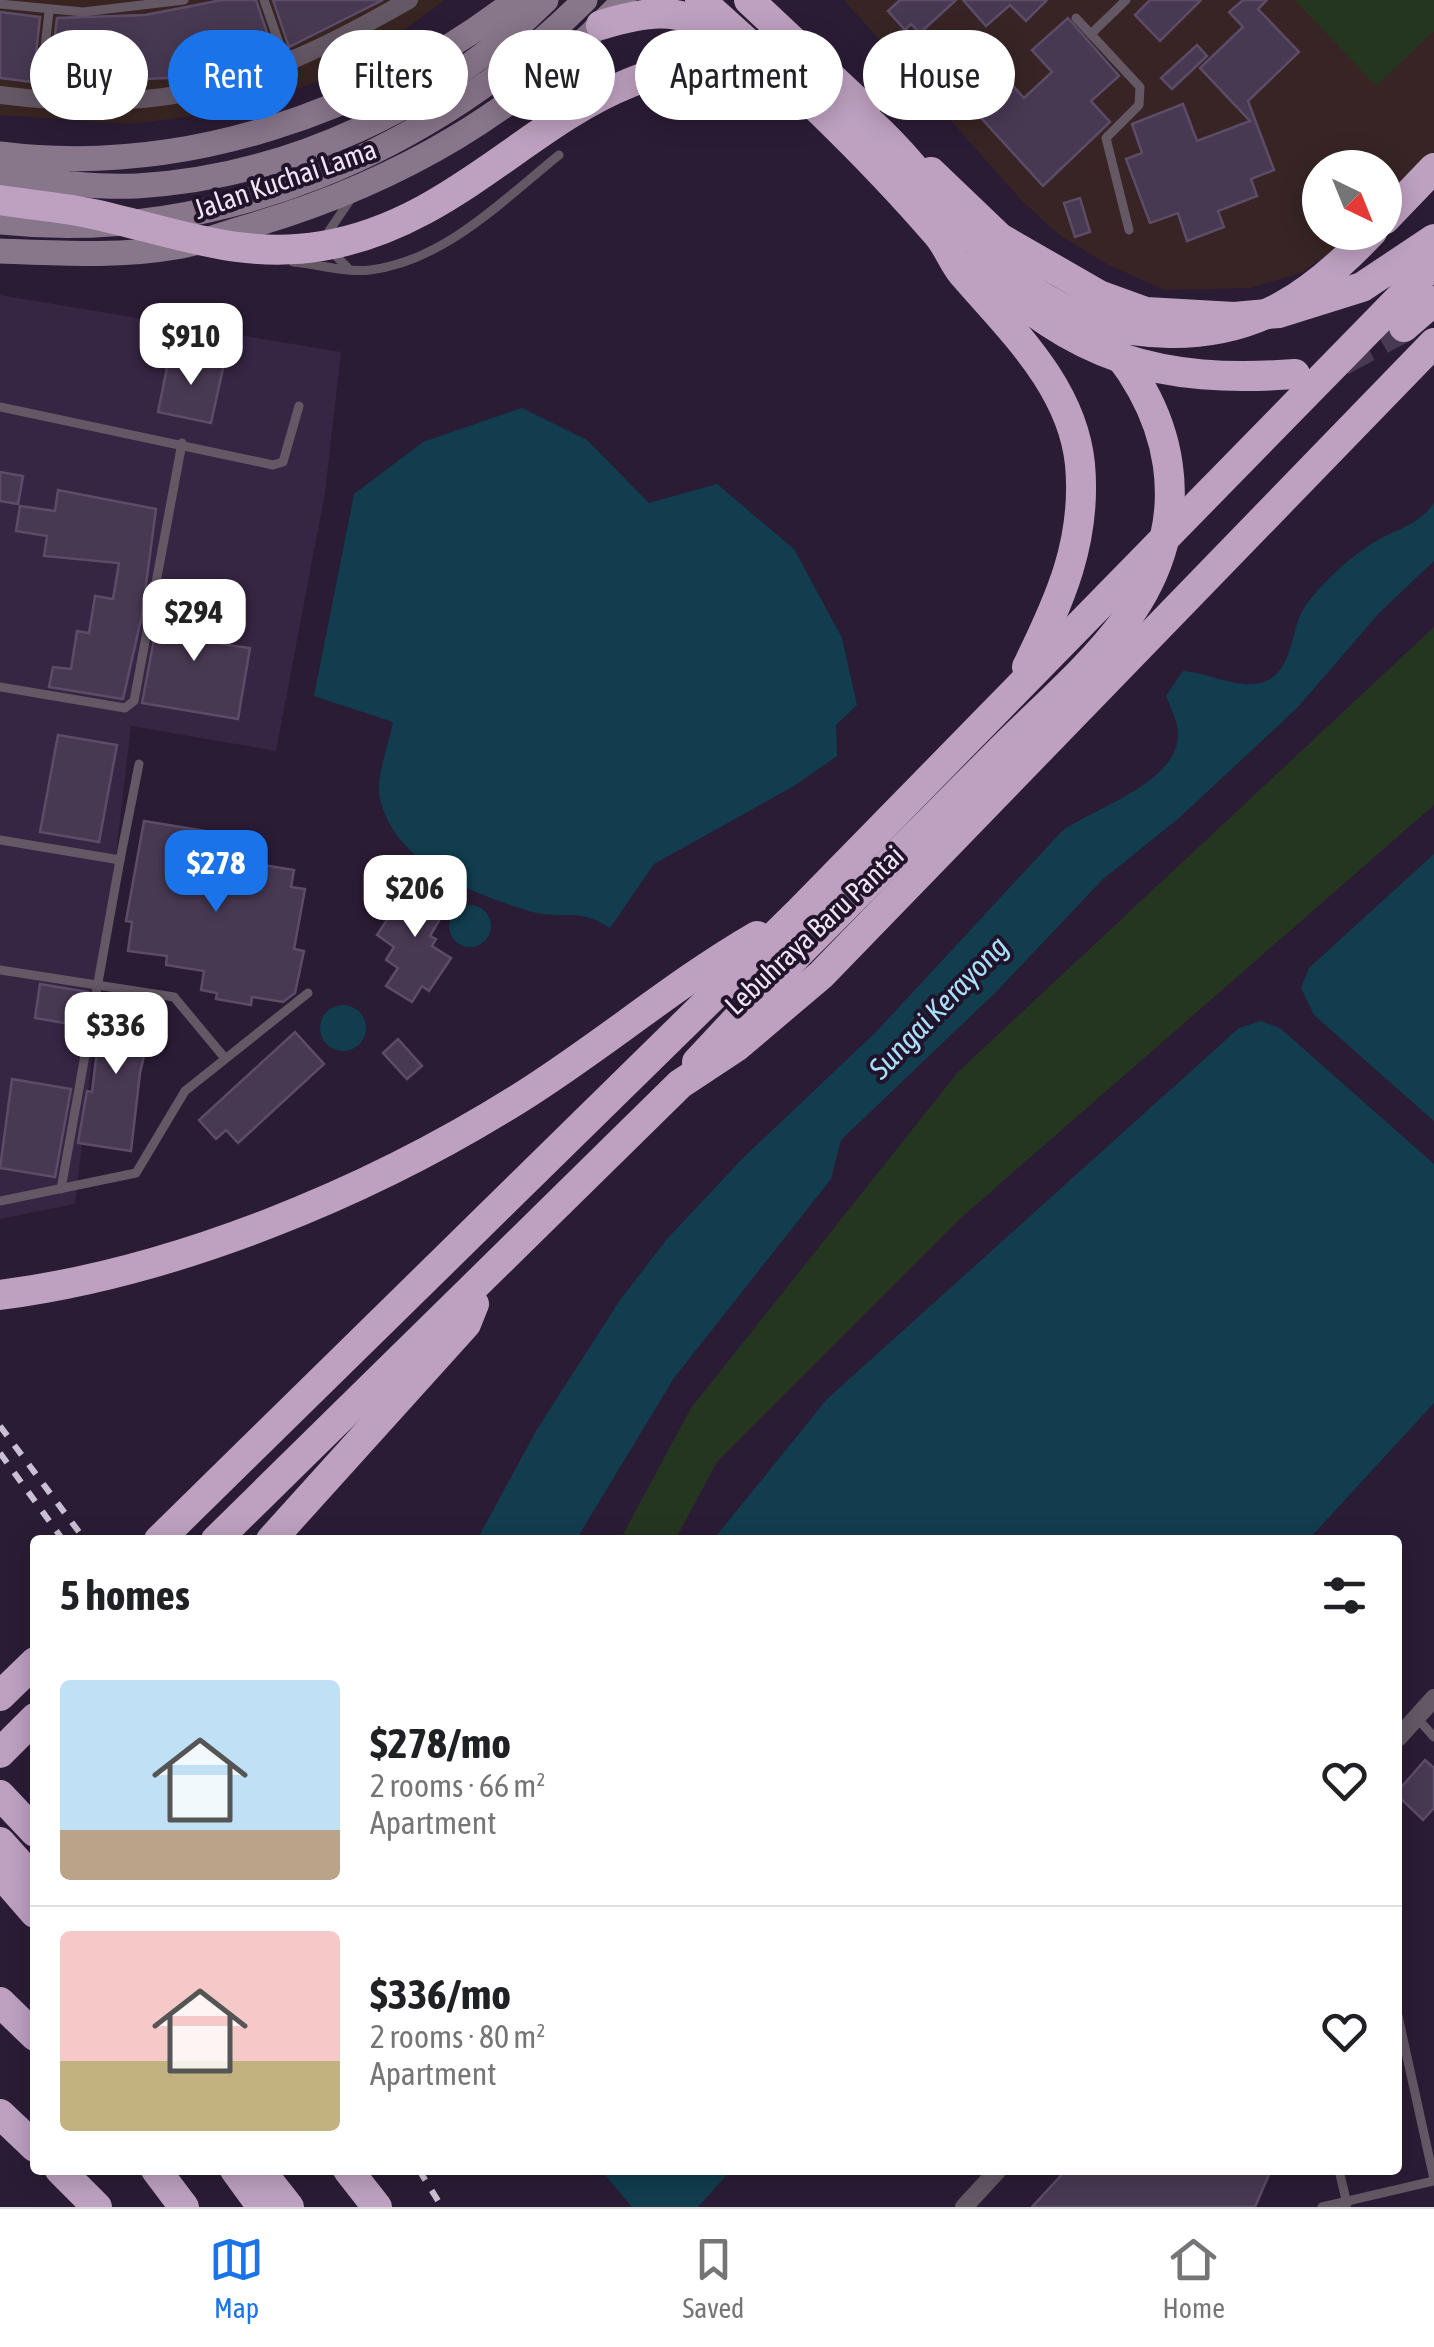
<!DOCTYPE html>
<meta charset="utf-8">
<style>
body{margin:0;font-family:"Asap Condensed",sans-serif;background:#f2f2f2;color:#202124;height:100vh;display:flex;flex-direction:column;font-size:38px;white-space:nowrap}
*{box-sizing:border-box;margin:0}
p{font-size:32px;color:#757577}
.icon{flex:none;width:55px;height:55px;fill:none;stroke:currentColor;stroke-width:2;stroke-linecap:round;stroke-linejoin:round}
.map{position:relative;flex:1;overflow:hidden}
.drawer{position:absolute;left:30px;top:1535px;width:1372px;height:640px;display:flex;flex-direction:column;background:#fff;border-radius:10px;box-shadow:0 5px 25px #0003}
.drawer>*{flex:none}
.top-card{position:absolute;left:30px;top:30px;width:1375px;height:90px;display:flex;gap:20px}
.needle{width:65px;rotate:137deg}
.tools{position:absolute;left:1302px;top:150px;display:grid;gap:20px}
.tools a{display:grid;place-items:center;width:100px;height:100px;border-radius:50%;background:#fff;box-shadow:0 5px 25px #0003;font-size:50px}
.price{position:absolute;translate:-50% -85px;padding:0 22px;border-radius:20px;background:#fff;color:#222;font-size:32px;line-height:65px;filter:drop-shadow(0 2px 5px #0008)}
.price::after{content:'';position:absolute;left:50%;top:60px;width:30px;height:22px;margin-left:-15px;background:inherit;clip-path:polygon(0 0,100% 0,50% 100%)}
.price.current{background:#1a73e8;color:#fff}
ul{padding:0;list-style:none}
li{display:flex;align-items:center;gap:30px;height:250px;padding:0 30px}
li+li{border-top:2px solid #e0e0e0}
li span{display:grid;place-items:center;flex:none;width:280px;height:200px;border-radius:10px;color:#555}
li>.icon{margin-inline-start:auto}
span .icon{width:120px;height:120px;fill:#fffc;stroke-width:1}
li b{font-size:42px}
h2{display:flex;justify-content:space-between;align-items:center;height:120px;padding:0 30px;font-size:42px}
.chip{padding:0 35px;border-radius:45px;background:#fff;box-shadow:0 5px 25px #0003;font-size:35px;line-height:90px}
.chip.current{background:#1a73e8;color:#fff}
.menu{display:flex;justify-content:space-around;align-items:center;height:140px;border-top:2px solid #e0e0e0;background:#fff;font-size:28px;color:#757577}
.menu a{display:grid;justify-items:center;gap:5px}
.menu .current{color:#1a73e8}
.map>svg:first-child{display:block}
.commercial{fill:#382522}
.built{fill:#362543}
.education{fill:#382424}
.green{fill:#253620}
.water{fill:#113d4e}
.building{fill:#483953;stroke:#5c4c68;stroke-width:2.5}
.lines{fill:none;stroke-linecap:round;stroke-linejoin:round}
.motorway-tunnel{stroke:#473a52;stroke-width:30;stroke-dasharray:30 15;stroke-linecap:butt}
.service{stroke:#645865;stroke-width:9}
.minor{stroke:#645865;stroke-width:18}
.secondary{stroke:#88768a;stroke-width:25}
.motorway{stroke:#bea1c1;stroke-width:30}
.rail{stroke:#cac0d3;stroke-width:6;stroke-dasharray:12 12;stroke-linecap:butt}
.secondary-bridge{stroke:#88768a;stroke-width:25}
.motorway-bridge{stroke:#bea1c1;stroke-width:30}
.labels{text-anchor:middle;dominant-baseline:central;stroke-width:8;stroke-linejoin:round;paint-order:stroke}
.street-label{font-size:28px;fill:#eee5f6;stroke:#20132a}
.water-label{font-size:30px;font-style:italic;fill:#a9e1fc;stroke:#20132a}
</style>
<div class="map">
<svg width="1434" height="2207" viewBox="0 0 1434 2207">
<rect width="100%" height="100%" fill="#2a1c35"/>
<!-- commercial -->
<path class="commercial" d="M0,0H445L352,68L277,97L210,114L130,124L0,115Z"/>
<!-- built -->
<path class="built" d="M0,295L341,352L325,493L276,751L131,726L75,1204L0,1219Z"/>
<!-- education -->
<path class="education" d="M844,0H1434V152L1385,204V168H1320V232L1357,233L1303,272L1251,288L1164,290L1107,264L1058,234L1021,200Z"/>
<!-- green -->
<g class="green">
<path d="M1295,0H1434V31L1376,86Z"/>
<path d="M1434,627V805L962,1217L717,1462L675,1540H620L691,1408L958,1072Z"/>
</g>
<!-- water -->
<g class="water">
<path d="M522,408L587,440L649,503L717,484L794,549L842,638L857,705L836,725L837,756L794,786L654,864L610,928C577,906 562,921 529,911C471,893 396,864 380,799C375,778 389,744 393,722L314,696L354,494L423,442Z"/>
<path d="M1434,503V561L1380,612L1297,708L1179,818L1102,880L997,991L841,1140L831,1179L674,1378L576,1540H477L536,1431L620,1300L667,1239L743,1158L876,1032L1062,831C1094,808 1180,782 1178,733C1178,721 1170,707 1166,696L1183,671C1208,672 1242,692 1266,681C1294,669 1290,630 1304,608C1321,583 1352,555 1378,540C1399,528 1419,525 1434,503Z"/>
<path d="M1434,854V1121L1314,1015L1301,988L1309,968Z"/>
<circle cx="470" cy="926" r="21"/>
<circle cx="343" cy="1028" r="23"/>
<path d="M1261,1021L1280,1028L1434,1164V1403L1308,1540H713L827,1399L1239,1028Z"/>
<path d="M601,2170H731L698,2207H632Z"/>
</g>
<!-- building -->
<g class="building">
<path d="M222,0H256L274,53L168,78L49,83L57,18L145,15Z"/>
<path d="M273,0H383L289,47Z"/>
<path d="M900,0H956L920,33L911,24L905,30L888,11Z"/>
<path d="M963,0H1047L1026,21L1010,5L986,26Z"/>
<path d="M1150,0H1201L1160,41L1135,15Z"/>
<path d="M1243,0H1267L1258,9L1299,52L1248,101L1274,170L1251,179L1257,196L1218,211L1224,227L1187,241L1178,213L1150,223L1126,159L1142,153L1132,124L1183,104L1197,141L1250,121L1200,68L1243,27L1229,12Z"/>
<path d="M0,12L40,17L33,82L0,78Z"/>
<path d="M1068,18L1119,76L1091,101L1110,122L1043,186L973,109L1006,78L1024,98L1052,72L1032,50Z"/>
<path d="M1197,45L1207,56L1172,89L1161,78Z"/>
<path d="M1080,198L1090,232L1075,237L1064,203Z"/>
<path d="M170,353L224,364L211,423L158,412Z"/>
<path d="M0,472L23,476L18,504L0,501Z"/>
<path d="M58,490L156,509L142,615L123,699L49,687L53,667L71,669L77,631L89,633L95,596L113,599L119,563L44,556L47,536L16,531L20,506L55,511Z"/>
<path d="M178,588L207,593L199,641L250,648L238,719L142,703L158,618L173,620Z"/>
<path d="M58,735L117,745L99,842L40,832Z"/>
<path d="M144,821L224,834L220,858L294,870L291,887L305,889L294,949L304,951L295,993L283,1002L252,997L251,1005L216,999L217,993L201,990L204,971L166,965L167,956L128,951L132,922L126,921Z"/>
<path d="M414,879L451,900L430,936L436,939L432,946L451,958L429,991L422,986L412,1002L386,986L398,968L386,960L394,947L377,935Z"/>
<path d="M40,984L88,992L82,1026L35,1018Z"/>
<path d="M103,1001L155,1010L140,1073L131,1151L78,1143L87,1091L92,1092Z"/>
<path d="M295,1032L324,1064L238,1143L226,1130L216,1139L199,1120Z"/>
<path d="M398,1039L422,1066L407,1079L383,1053Z"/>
<path d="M12,1079L71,1089L55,1177L0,1168Z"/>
<path d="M1425,1760L1434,1768V1808L1423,1820L1398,1796V1791Z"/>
<path d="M1066,2170H1271L1255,2207H1032Z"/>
</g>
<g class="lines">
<!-- motorway-tunnel -->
<path class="motorway-tunnel" d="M1341,361L1404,327"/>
<!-- service -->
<g class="service">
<path d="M264,0L286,63"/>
<path d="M0,4L83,12L184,0"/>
<path d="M1076,18L1140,87L1139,105L1106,138L1129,230"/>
<path d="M1091,34L1126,0"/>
<path d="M39,99L49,12"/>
<path d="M293,262C316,264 347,273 370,270C444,261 503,200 559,155"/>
<path d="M347,267L337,257L329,231L350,200"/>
<path d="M0,407L273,465L283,462L299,406"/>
<path d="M0,687L125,708L134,701L182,443"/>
<path d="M0,840L120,860L139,764"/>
<path d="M0,970L174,997L224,1057"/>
<path d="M61,1189L120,860"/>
<path d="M0,1201L136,1173L185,1091L308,993"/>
<path d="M1417,1718L1434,1737"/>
<path d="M1398,2016L1434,2179"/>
<path d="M1339,2170L1347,2204"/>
<path d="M1322,2207L1434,2181"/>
</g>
<!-- minor -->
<g class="minor">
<path d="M0,95C170,117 264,83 409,0"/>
<path d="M1398,1738L1434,1698"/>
<path d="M964,2207L998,2170"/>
</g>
<!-- secondary -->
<g class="secondary">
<path d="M0,154C185,177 370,112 516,0"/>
<path d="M0,175C45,181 91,188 137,186C289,177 438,107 546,0"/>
<path d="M0,251C58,253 119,257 176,247C203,243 230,231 257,224C400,181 522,111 624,0"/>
</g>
<!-- motorway -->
<g class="motorway">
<path d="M700,0C783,74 865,150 938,235C948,247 953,262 962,273C1011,330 1072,386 1080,464C1087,541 1060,600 1027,667"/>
<path d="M749,0L865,109"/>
<path d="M601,25C650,10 674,8 722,30"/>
<path d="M931,172L1000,238L1099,295L1146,312L1234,317L1279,313L1362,287L1434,239"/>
<path d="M1385,219L1434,168"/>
<path d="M977,263C1074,359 1160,384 1295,374"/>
<path d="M1404,327L1434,301"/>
<path d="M697,1062L795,957"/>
<path d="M0,1295C176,1272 368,1193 518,1099C600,1048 674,984 757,936"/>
<path d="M159,1540L800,911L1434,263"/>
<path d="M216,1540L680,1084L736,1047L821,975L1434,343"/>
<path d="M271,1540L466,1324L474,1304"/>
<path d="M0,1696L35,1662"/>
<path d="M0,1753L35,1718"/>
<path d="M0,1795L35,1832"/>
<path d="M0,1842L35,1881"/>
<path d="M0,1873L35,1913"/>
<path d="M0,2114L35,2147"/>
<path d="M60,2170L97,2207"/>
<path d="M156,2170L184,2207"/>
<path d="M235,2170L262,2207"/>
<path d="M260,2170L289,2207"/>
<path d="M348,2170L377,2207"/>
</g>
<!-- rail -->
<g class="rail">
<path d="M0,1426L85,1540"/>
<path d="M0,1453L63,1540"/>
<path d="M419,2170L442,2207"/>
</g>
<!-- secondary-bridge -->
<path class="secondary-bridge" d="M0,222C217,245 433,152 585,0"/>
<!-- motorway-bridge -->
<g class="motorway-bridge">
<path d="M0,200C31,205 62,207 93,214C171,231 240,260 322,246C500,217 579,30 773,71C938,106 954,330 1170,333C1259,334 1314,293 1372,232"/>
<path d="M795,957C861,891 927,824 993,758C1037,713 1088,671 1125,621C1200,519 1176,405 1089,322"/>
<path d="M0,2002L35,2036"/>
</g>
</g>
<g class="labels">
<!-- street labels -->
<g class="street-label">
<text transform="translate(285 179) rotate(-19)">Jalan Kuchai Lama</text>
<text transform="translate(814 930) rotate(-43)">Lebuhraya Baru Pantai</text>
</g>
<!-- water labels -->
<g class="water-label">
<text transform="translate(938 1007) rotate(-46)">Sungai Kerayong</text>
</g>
</g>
</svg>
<div class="tools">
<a><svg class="needle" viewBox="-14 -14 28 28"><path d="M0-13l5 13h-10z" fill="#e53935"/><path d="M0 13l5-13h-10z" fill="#757577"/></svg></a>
</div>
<b class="price" style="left:191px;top:388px">$910</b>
<b class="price" style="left:194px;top:664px">$294</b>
<b class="price current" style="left:216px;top:915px">$278</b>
<b class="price" style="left:415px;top:940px">$206</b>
<b class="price" style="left:116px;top:1077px">$336</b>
<div class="top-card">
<a class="chip">Buy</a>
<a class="chip current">Rent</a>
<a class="chip">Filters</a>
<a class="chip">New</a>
<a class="chip">Apartment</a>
<a class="chip">House</a>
</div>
<section class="drawer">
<h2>5 homes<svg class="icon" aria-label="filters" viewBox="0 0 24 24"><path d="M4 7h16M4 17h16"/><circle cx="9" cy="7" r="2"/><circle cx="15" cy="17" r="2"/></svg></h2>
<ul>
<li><span style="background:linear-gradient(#bfe0f5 75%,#b9a48a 0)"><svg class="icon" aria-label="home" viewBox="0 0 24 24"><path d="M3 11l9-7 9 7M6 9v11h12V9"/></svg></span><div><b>$278/mo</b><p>2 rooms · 66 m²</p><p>Apartment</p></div><svg class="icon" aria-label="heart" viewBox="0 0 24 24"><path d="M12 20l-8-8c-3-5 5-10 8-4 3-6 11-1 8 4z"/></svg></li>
<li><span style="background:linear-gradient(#f6c9c9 65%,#c2b280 0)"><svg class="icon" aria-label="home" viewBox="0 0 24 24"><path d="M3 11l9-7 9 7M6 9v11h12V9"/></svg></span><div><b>$336/mo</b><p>2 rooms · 80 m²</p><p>Apartment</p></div><svg class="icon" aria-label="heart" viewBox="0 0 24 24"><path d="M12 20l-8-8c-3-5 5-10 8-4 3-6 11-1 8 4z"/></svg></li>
</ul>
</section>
</div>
<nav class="menu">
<a class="current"><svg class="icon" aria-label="map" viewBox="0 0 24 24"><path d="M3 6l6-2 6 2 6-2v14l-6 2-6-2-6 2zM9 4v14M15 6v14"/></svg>Map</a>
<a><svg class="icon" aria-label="saved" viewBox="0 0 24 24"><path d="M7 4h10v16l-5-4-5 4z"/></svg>Saved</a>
<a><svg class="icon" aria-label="home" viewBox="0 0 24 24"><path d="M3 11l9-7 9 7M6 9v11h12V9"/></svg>Home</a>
</nav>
